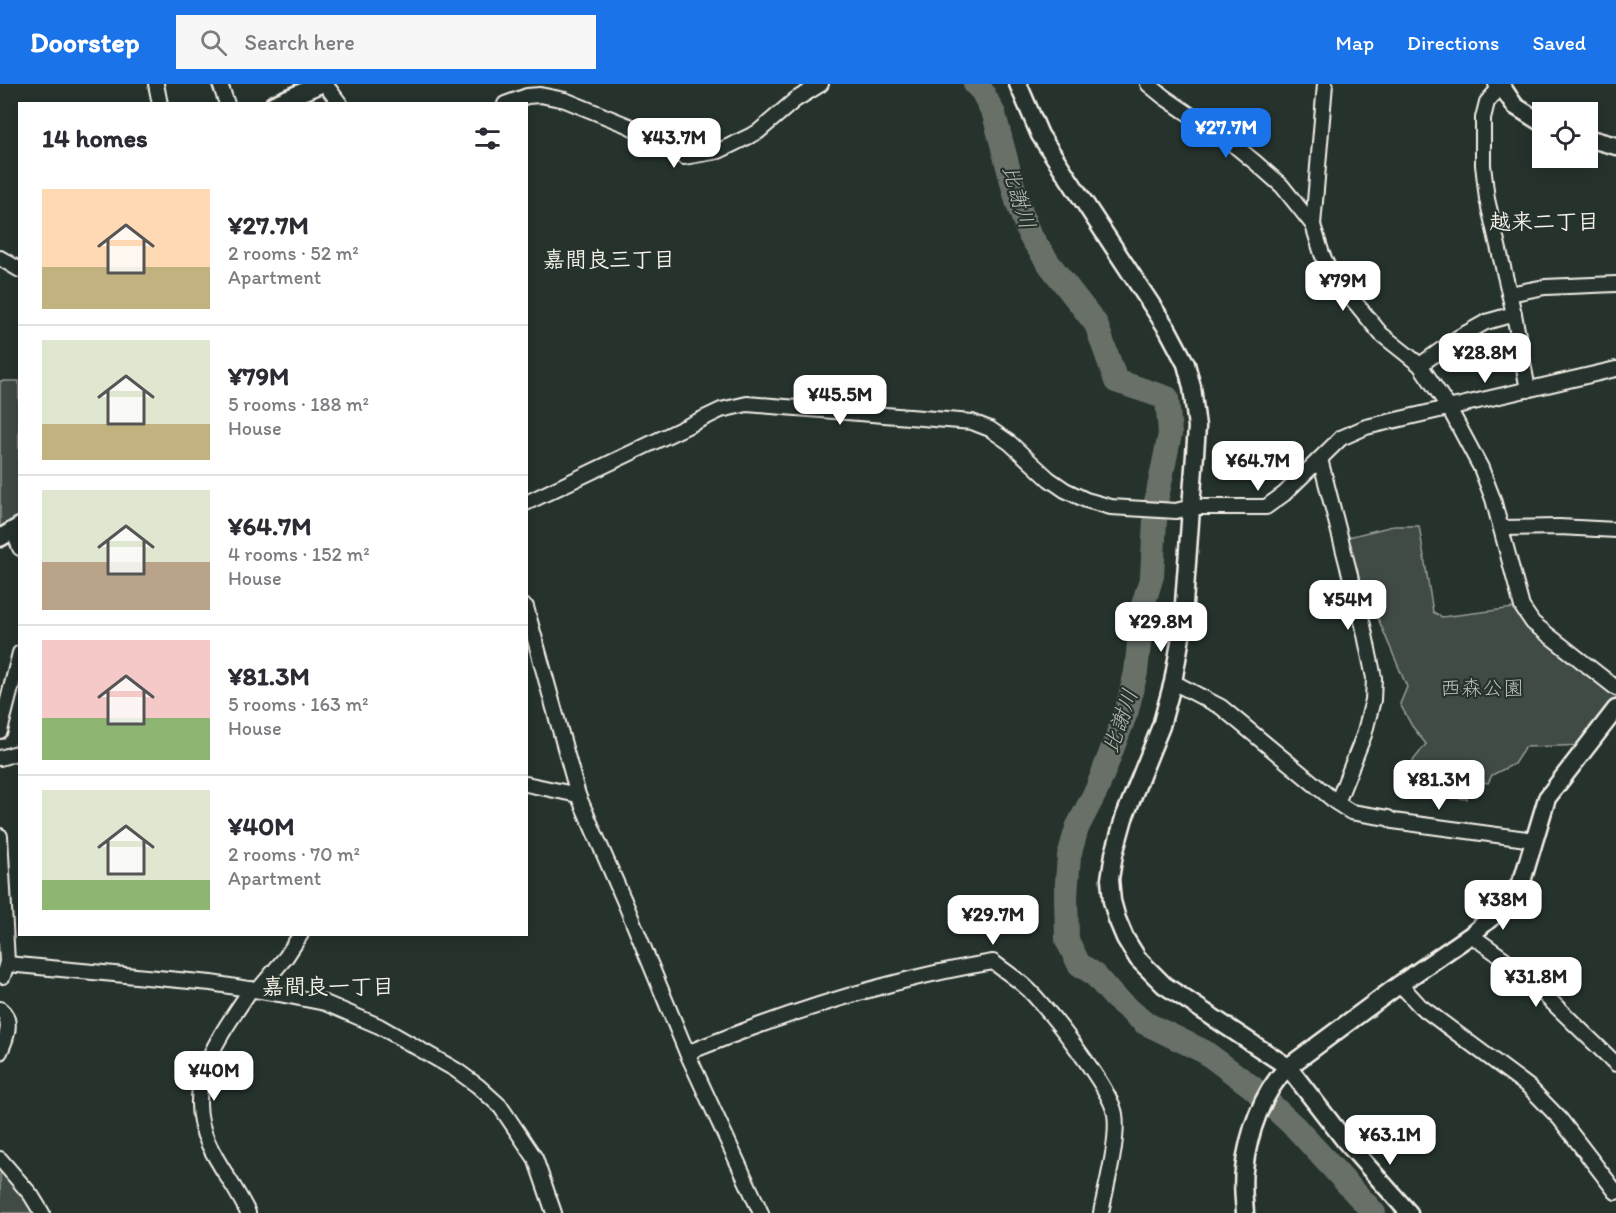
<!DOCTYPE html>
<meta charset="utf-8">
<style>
body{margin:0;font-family:Itim,"Klee One",sans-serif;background:#f7f7f7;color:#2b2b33;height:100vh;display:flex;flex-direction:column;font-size:22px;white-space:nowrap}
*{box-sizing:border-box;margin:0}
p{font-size:20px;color:#7c7c81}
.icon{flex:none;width:33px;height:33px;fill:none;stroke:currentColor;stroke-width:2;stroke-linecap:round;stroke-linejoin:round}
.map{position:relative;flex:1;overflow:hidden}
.drawer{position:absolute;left:18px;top:18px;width:510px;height:834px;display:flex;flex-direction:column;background:#fff;border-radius:0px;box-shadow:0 3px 15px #0003}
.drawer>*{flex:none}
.buttons{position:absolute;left:1532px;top:18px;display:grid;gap:12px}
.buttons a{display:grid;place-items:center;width:66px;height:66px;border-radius:0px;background:#fff;box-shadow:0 3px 15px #0003;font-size:30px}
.price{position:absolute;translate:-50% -51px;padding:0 14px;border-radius:12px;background:#fff;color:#222;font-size:20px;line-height:39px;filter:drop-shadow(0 2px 3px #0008)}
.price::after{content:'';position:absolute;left:50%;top:36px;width:18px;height:14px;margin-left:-9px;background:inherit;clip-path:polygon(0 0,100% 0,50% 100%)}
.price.selected{background:#1a73e8;color:#fff}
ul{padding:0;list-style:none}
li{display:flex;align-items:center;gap:18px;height:150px;padding:0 24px}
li+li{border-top:2px solid #e1e1e2}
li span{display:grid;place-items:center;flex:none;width:168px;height:120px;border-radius:0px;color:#555}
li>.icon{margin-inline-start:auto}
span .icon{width:72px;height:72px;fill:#fffc;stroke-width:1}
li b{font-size:26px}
h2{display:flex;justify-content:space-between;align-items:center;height:72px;padding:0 24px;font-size:26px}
header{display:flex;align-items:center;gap:36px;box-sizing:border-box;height:84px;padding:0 30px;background:#1a73e8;color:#fff}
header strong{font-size:28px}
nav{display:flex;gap:33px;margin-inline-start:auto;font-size:21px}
.search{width:420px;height:54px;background:#f7f7f7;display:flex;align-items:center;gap:15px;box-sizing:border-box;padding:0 21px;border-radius:0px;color:#7c7c81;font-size:22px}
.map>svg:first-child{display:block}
.green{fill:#414b45;stroke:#9a9e96;stroke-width:1.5}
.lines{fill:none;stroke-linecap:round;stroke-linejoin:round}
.river{stroke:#676f68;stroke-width:24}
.minor-casing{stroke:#f4f1e8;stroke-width:18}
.tertiary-casing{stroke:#f4f1e8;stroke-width:21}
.minor{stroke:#26332d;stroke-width:14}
.tertiary{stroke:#26332d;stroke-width:16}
.labels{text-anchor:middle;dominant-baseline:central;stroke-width:4.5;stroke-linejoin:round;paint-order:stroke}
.park-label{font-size:21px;fill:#bebfb7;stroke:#26332d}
.water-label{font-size:22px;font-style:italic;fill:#bcbdb5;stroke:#26332d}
.neighbourhood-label{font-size:22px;font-weight:bold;fill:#f4f1e8;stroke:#26332d}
</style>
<header>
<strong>Doorstep</strong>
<div class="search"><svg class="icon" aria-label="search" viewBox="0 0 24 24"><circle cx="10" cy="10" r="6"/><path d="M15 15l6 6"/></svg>Search here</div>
<nav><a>Map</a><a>Directions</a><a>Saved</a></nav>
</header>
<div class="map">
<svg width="1616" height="1129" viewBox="0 0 1616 1129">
<rect width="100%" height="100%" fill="#26332d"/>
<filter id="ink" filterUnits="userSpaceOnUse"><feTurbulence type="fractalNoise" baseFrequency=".0167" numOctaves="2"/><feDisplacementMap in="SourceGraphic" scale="12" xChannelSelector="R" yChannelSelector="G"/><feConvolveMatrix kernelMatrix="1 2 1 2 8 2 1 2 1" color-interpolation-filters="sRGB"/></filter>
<g filter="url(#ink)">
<!-- green -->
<g class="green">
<path d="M0,297H19V442L0,451Z"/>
<path d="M1393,442H1419L1433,528L1442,533L1522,523L1616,604V625L1589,661L1525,663L1514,680L1492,691L1488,699L1470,696L1467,715L1455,714L1453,703L1431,693L1412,678L1426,660L1412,642L1400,620L1407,603L1374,525L1360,531L1340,455Z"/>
<path d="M0,1075L42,1129H0Z"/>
</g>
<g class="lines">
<!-- river -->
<path class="river" d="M975,0L982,7L994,30L1017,117L1029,150L1050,181L1096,240L1116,297L1167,314L1170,350L1156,418L1152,492L1143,521L1136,588L1127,626L1097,705L1077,744L1069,772L1066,812L1067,856L1079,880L1094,890L1114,913L1145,939L1205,968L1252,1003L1296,1044L1374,1129"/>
<defs>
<g id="minor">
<path d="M156,0L160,20"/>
<path d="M220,0L227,20"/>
<path d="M325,0L340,20"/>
<path d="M1148,0L1164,13L1234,61L1256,79L1282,102L1313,141L1322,170L1330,188L1381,250L1420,281L1449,324L1481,384L1493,415L1522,523L1533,539L1616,604"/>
<path d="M1496,0L1501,2L1487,18L1483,34V81L1487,115L1514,230L1528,306"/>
<path d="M505,20L527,12L540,11L565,16L629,42L684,73L719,67L758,48L795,16L821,0"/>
<path d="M1313,141L1325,0"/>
<path d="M0,174L20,186"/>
<path d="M1509,210L1545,203L1616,200"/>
<path d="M1420,281L1459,253L1486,238L1514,230"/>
<path d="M1320,375L1363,541L1374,594L1373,616L1364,651L1337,719"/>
<path d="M526,419L721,326L747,320L972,338L990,345L1010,359L1049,395L1065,406L1086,416L1111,423L1176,427L1191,423H1266L1284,410L1341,354L1366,343L1616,285"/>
<path d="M1502,444L1559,443L1616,446"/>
<path d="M13,446L20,464"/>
<path d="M526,523L578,711L626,821L687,969L761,1129"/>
<path d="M1173,598L1221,623L1337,719L1351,728L1388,734L1393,737L1534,756"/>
<path d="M0,647L20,569"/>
<path d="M0,674L20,668"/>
<path d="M526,700L578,711"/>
<path d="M0,752L7,878L3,892"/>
<path d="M1471,851L1503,874L1527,894L1616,980"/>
<path d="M7,880L211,899L279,910L325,919L379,942L456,986L478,1002L500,1022L535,1074L554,1129"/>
<path d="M1400,900L1420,922L1529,1003L1560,1035L1616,1108"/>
<path d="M258,906L286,873L301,850"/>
<path d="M0,925C14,936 6,955 0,968"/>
<path d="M687,969C786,929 888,895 993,878C1005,887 1019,896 1029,906C1050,928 1110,1003 1115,1030C1119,1056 1106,1102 1101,1129"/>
<path d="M0,1075L31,1111L42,1129"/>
<path d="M248,1129C237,1105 220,1084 209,1061C180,1001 219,954 251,905"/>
</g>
<g id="tertiary">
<path d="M1018,0L1040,51L1168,246L1186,280L1192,303L1197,343L1182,547L1173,598L1161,642L1124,734L1114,770L1110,795L1112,817L1117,835L1125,854L1138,875L1164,901L1288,983L1346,1058L1409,1129"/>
<path d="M1500,0L1515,22L1542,39"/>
<path d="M274,20L321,0"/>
<path d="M1587,54L1616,62"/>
<path d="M0,454L20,442"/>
<path d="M1245,1129C1244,1115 1242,1100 1244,1086C1248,1050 1262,1008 1288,983L1400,900L1471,851L1506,821L1523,794L1547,714L1616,625"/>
</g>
</defs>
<!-- minor casing -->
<use href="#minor" class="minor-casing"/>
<!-- tertiary casing -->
<use href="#tertiary" class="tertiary-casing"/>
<!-- minor -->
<use href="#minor" class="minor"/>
<!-- tertiary -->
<use href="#tertiary" class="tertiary"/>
</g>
</g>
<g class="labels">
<!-- park labels -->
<g class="park-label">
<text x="1482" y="603">西森公園</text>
</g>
<!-- water labels -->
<g class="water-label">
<text transform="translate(1019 113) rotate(73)">比謝川</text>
<text transform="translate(1120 637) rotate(-71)">比謝川</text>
</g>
<!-- neighbourhood labels -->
<g class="neighbourhood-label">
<text x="1544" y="137">越来二丁目</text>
<text x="609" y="175">嘉間良三丁目</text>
<text x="328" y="902">嘉間良一丁目</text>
</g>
</g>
</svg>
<div class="buttons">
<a><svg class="icon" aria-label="locate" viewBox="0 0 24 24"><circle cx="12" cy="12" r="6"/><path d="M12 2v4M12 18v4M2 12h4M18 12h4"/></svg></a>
</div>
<b class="price selected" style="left:1226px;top:75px">¥27.7M</b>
<b class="price" style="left:674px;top:85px">¥43.7M</b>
<b class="price" style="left:1343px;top:228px">¥79M</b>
<b class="price" style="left:1485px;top:300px">¥28.8M</b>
<b class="price" style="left:840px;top:342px">¥45.5M</b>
<b class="price" style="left:1258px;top:408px">¥64.7M</b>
<b class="price" style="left:1348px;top:547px">¥54M</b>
<b class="price" style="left:1161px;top:569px">¥29.8M</b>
<b class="price" style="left:1439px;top:727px">¥81.3M</b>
<b class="price" style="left:1503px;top:847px">¥38M</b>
<b class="price" style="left:993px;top:862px">¥29.7M</b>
<b class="price" style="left:1536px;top:924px">¥31.8M</b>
<b class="price" style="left:214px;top:1018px">¥40M</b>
<b class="price" style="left:1390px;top:1082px">¥63.1M</b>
<section class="drawer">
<h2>14 homes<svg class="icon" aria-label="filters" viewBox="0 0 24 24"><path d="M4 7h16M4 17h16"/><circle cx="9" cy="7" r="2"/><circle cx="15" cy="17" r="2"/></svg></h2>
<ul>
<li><span style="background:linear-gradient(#ffd9b3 65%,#c2b280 0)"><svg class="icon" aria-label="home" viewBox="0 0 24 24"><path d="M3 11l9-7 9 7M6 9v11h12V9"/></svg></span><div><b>¥27.7M</b><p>2 rooms · 52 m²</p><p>Apartment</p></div></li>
<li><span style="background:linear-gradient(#dfe7d0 70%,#c2b280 0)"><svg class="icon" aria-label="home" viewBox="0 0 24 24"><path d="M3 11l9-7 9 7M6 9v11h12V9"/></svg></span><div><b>¥79M</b><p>5 rooms · 188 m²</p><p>House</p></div></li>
<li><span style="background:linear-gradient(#dfe7d0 60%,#b9a48a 0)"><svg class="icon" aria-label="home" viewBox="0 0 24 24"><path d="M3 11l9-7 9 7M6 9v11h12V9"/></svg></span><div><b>¥64.7M</b><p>4 rooms · 152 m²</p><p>House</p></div></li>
<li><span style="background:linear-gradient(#f6c9c9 65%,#8fb573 0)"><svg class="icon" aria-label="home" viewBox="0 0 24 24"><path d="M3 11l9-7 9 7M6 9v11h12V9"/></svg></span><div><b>¥81.3M</b><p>5 rooms · 163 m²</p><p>House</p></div></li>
<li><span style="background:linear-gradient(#dfe7d0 75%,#8fb573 0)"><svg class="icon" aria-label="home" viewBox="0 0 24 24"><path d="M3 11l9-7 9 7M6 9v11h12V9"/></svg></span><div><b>¥40M</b><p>2 rooms · 70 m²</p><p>Apartment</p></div></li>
</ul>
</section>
</div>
